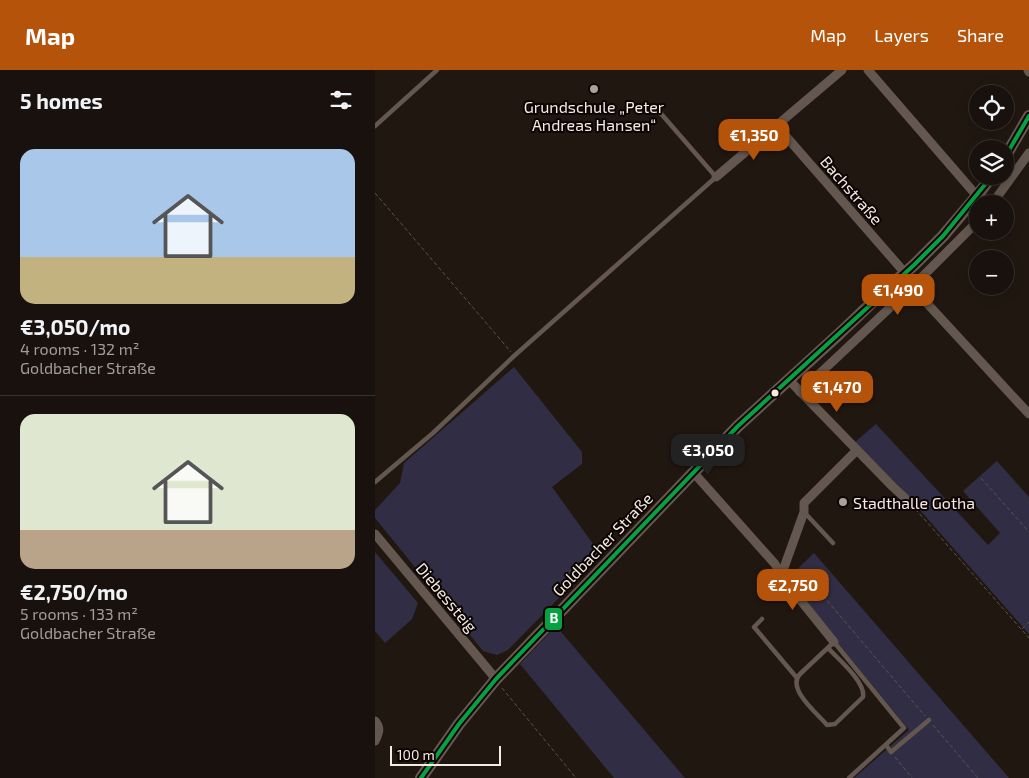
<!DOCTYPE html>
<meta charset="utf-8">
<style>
body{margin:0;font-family:"Exo 2",sans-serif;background:#261f1b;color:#f1f3f6;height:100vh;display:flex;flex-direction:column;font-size:19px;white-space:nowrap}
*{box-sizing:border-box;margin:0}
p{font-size:16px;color:#9f9d9d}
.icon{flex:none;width:28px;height:28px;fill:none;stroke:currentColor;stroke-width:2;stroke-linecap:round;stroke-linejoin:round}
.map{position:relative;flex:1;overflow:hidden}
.details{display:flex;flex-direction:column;background:#19110d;width:375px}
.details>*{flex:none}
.fabs{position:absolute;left:594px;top:15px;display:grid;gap:10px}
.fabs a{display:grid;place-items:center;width:45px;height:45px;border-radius:50%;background:#19110d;box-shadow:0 2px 12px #0003,0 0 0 1px #37312e;font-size:25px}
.scale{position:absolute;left:15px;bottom:12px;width:111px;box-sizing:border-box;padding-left:5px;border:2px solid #f7eae3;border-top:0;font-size:14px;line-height:18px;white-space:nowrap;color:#f7eae3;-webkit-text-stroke:4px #0b0402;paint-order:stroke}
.price{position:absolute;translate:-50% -42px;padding:0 11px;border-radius:10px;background:#b45309;color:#fff;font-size:16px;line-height:32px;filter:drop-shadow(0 1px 2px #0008)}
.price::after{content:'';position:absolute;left:50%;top:30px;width:15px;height:11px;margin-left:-8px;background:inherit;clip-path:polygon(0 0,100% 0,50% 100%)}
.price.selected{background:#222;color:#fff}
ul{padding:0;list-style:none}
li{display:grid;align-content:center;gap:10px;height:265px;padding:0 20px}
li+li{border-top:1px solid #37312e}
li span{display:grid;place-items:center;height:155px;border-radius:15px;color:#555}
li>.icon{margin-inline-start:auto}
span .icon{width:90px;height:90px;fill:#fffc;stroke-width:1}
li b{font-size:21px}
h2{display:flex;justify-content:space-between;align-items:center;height:60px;padding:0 20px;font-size:21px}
header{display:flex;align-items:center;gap:30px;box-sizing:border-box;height:70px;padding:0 25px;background:#b45309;color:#fff}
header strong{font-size:24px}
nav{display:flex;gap:28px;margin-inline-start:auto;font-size:18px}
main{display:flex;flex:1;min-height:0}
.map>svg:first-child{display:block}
.green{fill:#312d44}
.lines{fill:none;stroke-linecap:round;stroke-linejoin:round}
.path{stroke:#5c534d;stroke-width:1;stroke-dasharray:4 2.5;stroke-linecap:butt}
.service{stroke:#63574f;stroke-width:4.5}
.minor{stroke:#63574f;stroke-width:9}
.secondary{stroke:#675850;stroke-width:12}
.bus-1-casing{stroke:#0b0402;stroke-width:8}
.bus-1{stroke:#06a241;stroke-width:4}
.poi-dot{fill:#aca09a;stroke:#0b0402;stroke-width:2}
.bus-dot{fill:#f7eae3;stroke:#0b0402;stroke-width:2}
.labels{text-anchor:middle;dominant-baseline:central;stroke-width:4;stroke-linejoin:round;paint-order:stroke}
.poi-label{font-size:16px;fill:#f7eae3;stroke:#0b0402}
.street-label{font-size:16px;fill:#f7eae3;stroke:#0b0402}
.line-badge{stroke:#0b0402;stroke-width:2}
.badge-label{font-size:14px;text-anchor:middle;font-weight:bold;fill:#fff}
</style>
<header>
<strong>Map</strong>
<nav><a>Map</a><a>Layers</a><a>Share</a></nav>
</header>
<main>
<section class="details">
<h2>5 homes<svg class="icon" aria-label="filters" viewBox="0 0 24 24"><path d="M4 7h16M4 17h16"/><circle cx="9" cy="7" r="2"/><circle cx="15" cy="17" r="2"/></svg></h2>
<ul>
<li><span style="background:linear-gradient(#a9c7e8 70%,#c2b280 0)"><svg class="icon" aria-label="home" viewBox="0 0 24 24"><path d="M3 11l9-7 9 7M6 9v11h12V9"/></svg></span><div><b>€3,050/mo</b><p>4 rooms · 132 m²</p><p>Goldbacher Straße</p></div></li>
<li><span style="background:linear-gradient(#dfe7d0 75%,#b9a48a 0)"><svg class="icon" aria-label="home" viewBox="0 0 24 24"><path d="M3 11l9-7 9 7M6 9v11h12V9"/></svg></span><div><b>€2,750/mo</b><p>5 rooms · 133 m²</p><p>Goldbacher Straße</p></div></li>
</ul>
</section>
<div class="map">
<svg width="654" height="708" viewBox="0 0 654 708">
<rect width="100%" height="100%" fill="#211711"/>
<!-- green -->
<g class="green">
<path d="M139,297L207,382V394L177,417L226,485L133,580L122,585L108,581L0,448V440L25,413L29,393Z"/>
<path d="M501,354L613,475L625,463L588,421L622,391L654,427V564L529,422L480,372Z"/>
<path d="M0,482L43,533L37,549L10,573L0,561Z"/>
<path d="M439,483L634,708H479L534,660L411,510Z"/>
<path d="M181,556L310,708H239L145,594Z"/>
</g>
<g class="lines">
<!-- path -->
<g class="path">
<path d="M0,123L136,282"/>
<path d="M606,408L654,462"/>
<path d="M536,434L654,568"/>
<path d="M427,501L550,646"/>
<path d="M647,559L654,552"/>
<path d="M127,618L201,708"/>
<path d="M558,655L603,708"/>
<path d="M520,687L537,708"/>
</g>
<!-- service -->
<g class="service">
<path d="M0,56L62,0"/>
<path d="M0,412L58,363L139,286L341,107L282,39"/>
<path d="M429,442L458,473"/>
<path d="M387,549L379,557L422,608"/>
<path d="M453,578C463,589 491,612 488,627L460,654L452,655C443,644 411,619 425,604L459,572L529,658L474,708"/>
<path d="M511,675L516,682L554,650"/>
</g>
<!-- minor -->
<g class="minor">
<path d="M493,0L602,126"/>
<path d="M653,0L654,2"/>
<path d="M402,56L530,203"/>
<path d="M341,107L467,0"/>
<path d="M617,134L654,83"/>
<path d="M537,217L654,344"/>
<path d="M413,309L518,417L530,428"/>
<path d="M425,322L537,217L602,152"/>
<path d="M318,402L400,494L406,506L459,572"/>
<path d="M0,464L121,609"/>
<path d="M406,506L429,442V433L482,380"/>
<path d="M0,651C6,658 4,663 0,671"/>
</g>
<!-- secondary -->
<g class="secondary">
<path d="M630,87L654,46"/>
<path d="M46,708L84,654L121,609L363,356L463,265L508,222L539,195L568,166L602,126L617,106"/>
</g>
<defs>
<g id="bus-1">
<path d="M630,87L654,46"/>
<path d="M46,708L84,654L121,609L363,356L539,195L568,166L617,106"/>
</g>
</defs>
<!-- bus-1 casing -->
<use href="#bus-1" class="bus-1-casing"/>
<!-- bus-1 -->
<use href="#bus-1" class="bus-1"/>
</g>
<!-- markers -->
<g class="poi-dot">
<circle cx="219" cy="19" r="5"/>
<circle cx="468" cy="432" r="5"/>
</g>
<circle class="bus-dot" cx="400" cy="323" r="4.5"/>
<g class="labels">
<!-- poi labels -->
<g class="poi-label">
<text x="219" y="36">Grundschule „Peter<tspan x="219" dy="18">Andreas Hansen“</tspan></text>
<text x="478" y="432" text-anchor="start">Stadthalle Gotha</text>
</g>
<!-- street labels -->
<g class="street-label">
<text transform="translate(477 120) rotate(49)">Bachstraße</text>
<text transform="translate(227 474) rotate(-46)">Goldbacher Straße</text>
<text transform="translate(72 527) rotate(50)">Diebessteig</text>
</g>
</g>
<rect class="line-badge" x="169" y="537" width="19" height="24" rx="5" fill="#06a241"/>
<g class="badge-label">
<text x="179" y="553">B</text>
</g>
</svg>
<div class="fabs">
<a><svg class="icon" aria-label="locate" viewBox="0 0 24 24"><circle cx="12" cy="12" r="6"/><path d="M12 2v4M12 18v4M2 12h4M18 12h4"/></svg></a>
<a><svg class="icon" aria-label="layers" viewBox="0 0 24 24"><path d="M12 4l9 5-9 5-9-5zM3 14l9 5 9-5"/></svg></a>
<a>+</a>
<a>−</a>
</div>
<div class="scale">100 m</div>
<b class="price" style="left:379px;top:91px">€1,350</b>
<b class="price" style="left:523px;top:246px">€1,490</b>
<b class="price" style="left:462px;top:343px">€1,470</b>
<b class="price selected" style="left:333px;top:406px">€3,050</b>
<b class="price" style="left:418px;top:541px">€2,750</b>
</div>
</main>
